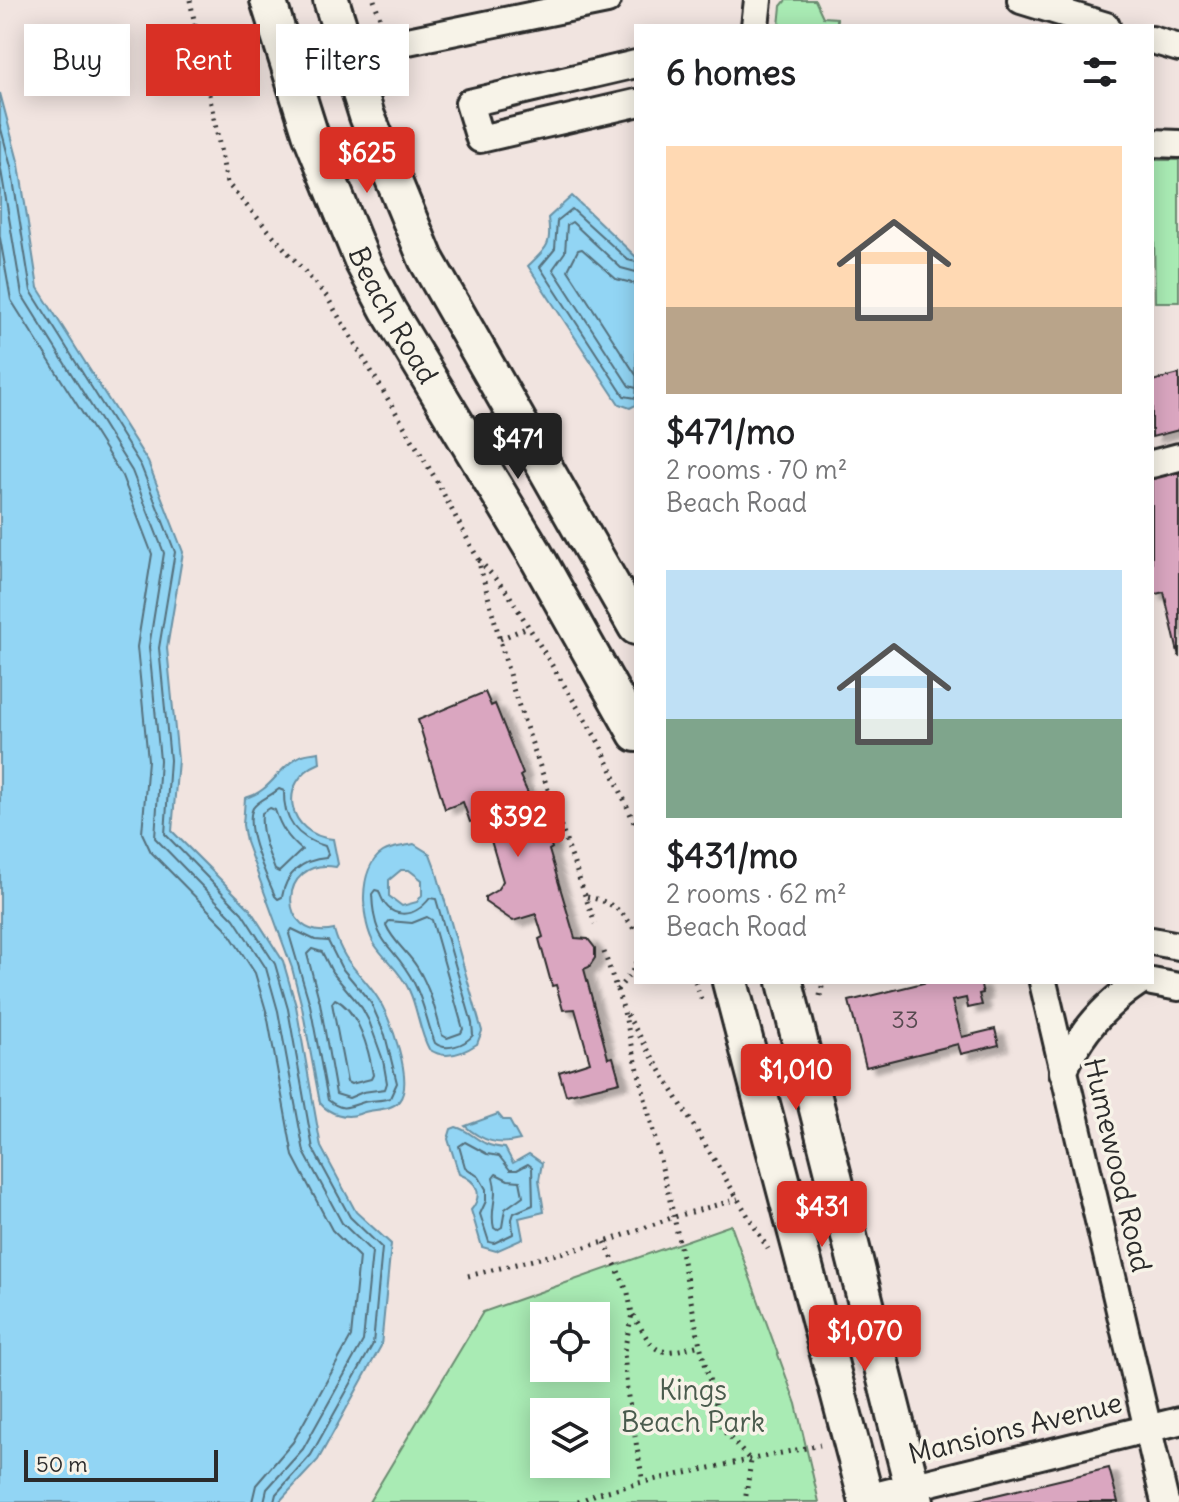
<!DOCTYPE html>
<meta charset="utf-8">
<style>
body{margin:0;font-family:Delius,sans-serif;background:#f6f6f6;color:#202124;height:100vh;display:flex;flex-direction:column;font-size:30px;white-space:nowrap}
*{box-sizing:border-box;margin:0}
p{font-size:26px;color:#757577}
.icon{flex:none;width:44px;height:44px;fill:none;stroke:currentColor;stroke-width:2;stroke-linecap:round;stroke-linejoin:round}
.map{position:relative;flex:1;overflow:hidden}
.side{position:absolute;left:634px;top:24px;width:520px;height:960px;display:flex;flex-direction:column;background:#fff;border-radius:0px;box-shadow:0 4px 20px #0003}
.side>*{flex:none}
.banner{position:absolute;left:24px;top:24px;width:490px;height:72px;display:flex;gap:16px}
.fabs{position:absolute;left:530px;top:1302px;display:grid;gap:16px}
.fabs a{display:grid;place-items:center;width:80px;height:80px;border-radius:0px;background:#fff;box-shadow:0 4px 20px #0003;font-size:40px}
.scale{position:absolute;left:24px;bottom:20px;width:194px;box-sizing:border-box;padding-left:8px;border:4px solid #2b2b2b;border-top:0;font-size:22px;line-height:28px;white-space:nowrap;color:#2b2b2b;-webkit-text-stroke:6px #f7f3e8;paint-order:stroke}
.price{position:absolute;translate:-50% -68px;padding:0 18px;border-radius:8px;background:#d93025;color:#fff;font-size:26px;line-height:52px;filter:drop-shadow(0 2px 4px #0008)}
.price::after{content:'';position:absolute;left:50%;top:48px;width:24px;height:18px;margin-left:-12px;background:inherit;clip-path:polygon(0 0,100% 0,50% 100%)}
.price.selected{background:#222;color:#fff}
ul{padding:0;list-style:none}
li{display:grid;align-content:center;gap:16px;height:424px;padding:0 32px}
li span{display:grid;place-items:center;height:248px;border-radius:0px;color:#555}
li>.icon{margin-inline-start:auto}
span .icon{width:144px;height:144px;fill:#fffc;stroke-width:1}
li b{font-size:34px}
h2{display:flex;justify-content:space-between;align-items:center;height:96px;padding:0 32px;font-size:34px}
.pill{padding:0 28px;border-radius:0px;background:#fff;box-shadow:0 4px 20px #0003;font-size:28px;line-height:72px}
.pill.selected{background:#d93025;color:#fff}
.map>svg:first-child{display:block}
.green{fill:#a9ebb4;stroke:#6a8b70;stroke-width:2;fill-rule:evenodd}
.water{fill:#92d5f4;stroke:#6991a4;stroke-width:2;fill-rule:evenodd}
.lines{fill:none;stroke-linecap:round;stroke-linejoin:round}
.shore{stroke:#546f7b;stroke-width:2}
.building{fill:#daa6c0;stroke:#2b2b2b;stroke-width:2;filter:url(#shadow)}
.minor-casing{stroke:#2b2b2b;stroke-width:32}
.major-casing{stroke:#2b2b2b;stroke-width:40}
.path{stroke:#2b2b2b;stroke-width:5;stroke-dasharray:2 6;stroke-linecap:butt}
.minor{stroke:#f7f3e8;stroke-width:26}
.major{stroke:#f7f3e8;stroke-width:34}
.labels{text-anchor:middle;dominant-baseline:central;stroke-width:7;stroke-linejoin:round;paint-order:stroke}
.number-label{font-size:24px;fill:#574a50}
.street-label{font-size:28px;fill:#2b2b2b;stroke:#f7f3e8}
.park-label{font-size:28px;fill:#4a5b4d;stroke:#f7f3e8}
</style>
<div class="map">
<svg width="1179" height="1502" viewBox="0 0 1179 1502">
<defs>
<filter id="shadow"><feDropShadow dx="9" dy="5" stdDeviation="2" flood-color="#0004"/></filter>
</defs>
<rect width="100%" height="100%" fill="#f1e4e0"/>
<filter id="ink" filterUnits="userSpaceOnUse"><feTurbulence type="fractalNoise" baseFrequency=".0125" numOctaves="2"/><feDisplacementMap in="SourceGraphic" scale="16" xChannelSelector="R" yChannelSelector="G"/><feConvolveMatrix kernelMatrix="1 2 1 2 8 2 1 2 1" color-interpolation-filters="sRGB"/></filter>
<g filter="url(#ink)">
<!-- green -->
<g class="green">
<path d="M786,0H815L823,17L837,18V26H779L781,6Z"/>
<path d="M1153,160H1179V302H1155Z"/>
<path d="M731,1225L796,1404L819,1502H369L483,1312ZM596,1316V1368H544V1316ZM596,1412V1464H544V1412Z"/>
</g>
<!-- water -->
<g class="water">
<path d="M0,93L19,165L38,288L148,462L183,552L167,648L178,760L172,831L249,908L283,961L296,1006L321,1147L356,1212L391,1244L381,1346L318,1460L279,1502H0Z"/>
<path d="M572,196L636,257V405L630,408L619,404L528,266C547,248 552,245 548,218Z"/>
<path d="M319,752L320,763C276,781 287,835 333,839L338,864L336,867C277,856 276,942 334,930C344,965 359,970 377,997C390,1016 415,1082 399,1101C390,1112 371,1108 359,1114C346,1119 329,1114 320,1103L302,1007L292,968L246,842L243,825L245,798C271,792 278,767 300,756C306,753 313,753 319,752Z"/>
<path d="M414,844L430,854L436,870L482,1031L477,1044C462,1054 444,1060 429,1049C419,1031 418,1009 409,990C401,972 386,961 375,945C361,923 357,868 383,852C391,847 405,846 414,844ZM401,870H409L422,880V895L417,902L402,906L389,896V880Z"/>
<path d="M498,1114L503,1120H509L520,1140C498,1146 482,1141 465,1126Z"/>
<path d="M456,1127C476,1133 477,1146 505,1148L513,1163L529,1154L542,1163L539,1180L544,1212L519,1218L523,1239L496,1251L482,1247L471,1210C484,1194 477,1181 459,1174L448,1139L451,1129Z"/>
</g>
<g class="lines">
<!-- shore -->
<g class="shore">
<path d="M0,125L11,167L31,291L141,466L175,552L159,648L170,760L165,834L242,913L275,964L288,1009L313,1149L350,1217L382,1248L373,1344L311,1455L276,1494L274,1502"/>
<path d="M0,164L22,295L132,471L164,553L149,647L160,760L155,838L234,919L266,968L278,1011L304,1152L342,1223L372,1252L363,1341L303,1449L267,1489L264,1502"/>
<path d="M0,238L11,300L122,476L152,554L137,647L148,760L142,833L151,852L225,927L255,973L267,1014L293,1156L332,1230L359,1257L351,1337L293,1442L256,1485L252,1502"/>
<path d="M636,262L628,260L572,209L557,221L555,249L540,267L624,396L636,398"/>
<path d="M636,272L621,268L572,222L567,225L565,252L553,269L629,386L636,388"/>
<path d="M636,284L616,279L582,249L578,250L568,270L636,375"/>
<path d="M279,789L284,791C283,821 297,838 325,846L328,854L326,858C302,860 286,873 282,897L278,899L275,896C267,877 243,828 253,808C257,801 272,795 279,789Z"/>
<path d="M270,808L275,810C281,828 288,838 302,850L279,872L275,870C268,852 260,833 262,813Z"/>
<path d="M375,890L379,891C388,921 414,919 430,898L436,899L472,1023L473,1035C465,1045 446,1052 435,1043C427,1023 424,1002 414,983C393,942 374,948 372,894Z"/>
<path d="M427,917L432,920L463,1029L461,1033L447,1038L442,1035C436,1012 430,988 417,967C408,952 393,942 386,925L389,921L412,923Z"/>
<path d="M292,929L315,940L328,941L341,967L371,1003L385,1035L397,1083L390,1098C382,1101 373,1100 364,1102C348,1107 343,1112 328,1100L310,1005L289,934Z"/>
<path d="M312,949L322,952L332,972L362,1008L369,1021L383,1060L387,1083L385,1089L363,1092L349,1098L336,1094L320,1003L307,954Z"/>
<path d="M335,999C359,1011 369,1050 373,1075L371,1079L351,1084L347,1082L332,1003Z"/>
<path d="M465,1142L487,1154L499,1156L510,1170H517L528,1164L532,1167L533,1205L514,1213L512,1219L513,1234L494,1243L489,1242L480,1214L486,1201V1189L479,1177L465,1167L459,1146Z"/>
<path d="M496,1174L508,1180L520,1181L523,1196L505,1209L502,1227L497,1230L494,1228C489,1209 499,1199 493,1178Z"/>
</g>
</g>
<!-- building -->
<g class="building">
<path d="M1179,374V430L1152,437V381Z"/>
<path d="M1179,472V657L1164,592L1152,595V478Z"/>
<path d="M485,692L491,706L495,704L523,774L520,776L542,824L544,823L552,848L549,850L575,938L588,939L595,948V958L589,967L584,969L608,1058L613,1057L620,1082L566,1095L559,1072L590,1062L575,1009L563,1010L556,985L552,986L539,939L543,937L536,914L513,921L485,902V897L497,890L503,881L484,817L470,822L463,802L445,809L418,720Z"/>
<path d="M927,982H980L983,993L979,994L982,1005L968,1008L966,998L952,1001L962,1037L995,1029L999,1045L961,1054L958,1044L866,1067L849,1001Z"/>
<path d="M1109,1468L1118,1502H967Z"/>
</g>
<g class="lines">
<defs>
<g id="minor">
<path d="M1021,0L1106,26"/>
<path d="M755,26L758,0"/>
<path d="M1152,40L1179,48"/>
<path d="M636,64L469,103L480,139L636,103"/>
<path d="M288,69L403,42L607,0"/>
<path d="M1152,143L1179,144"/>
<path d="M1152,464L1179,457"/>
<path d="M1152,941L1179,946"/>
<path d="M1043,982L1165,1502"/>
<path d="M1152,982L1179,987"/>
<path d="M1063,1072C1079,1034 1104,1005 1139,982"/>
<path d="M866,1498L1179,1421"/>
</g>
<g id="major">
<path id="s1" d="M268,0L310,133L363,263L388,310L534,552L636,734"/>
<path d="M331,0L367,116L426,259L636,627"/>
<path d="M730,982L867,1502"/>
<path d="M785,982L916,1502"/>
</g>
</defs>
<!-- minor casing -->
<use href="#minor" class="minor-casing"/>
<!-- major casing -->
<use href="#major" class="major-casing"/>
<!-- path -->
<g class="path">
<path d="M190,0L227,183L327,297L435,478L478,559L514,692L595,924"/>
<path d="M374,0L380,18H383"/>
<path d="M479,560L508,593L601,746L636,827"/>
<path d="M500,639L528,627"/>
<path d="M587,897C611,901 625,912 636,933"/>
<path d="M604,952L623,1008L674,1217L700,1345L723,1430L751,1461L745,1502"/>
<path d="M695,982L701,999"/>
<path d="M617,990L632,972L636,962"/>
<path d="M820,996L823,982"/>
<path d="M627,1015L768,1249"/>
<path d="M605,1242L628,1293L632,1314L624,1351L627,1391L643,1482"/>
<path d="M468,1276L605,1242L674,1217L738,1199"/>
<path d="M633,1315C657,1355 654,1357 700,1345"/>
<path d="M578,1502L596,1494L643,1482L820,1445"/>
</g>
<!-- minor -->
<use href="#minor" class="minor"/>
<!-- major -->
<use href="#major" class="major"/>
</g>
</g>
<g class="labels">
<!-- number labels -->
<g class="number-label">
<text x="905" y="1019">33</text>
</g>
<!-- street labels -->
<g class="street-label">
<text stroke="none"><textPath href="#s1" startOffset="340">Beach Road</textPath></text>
<text transform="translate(1118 1165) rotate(77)">Humewood Road</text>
<text transform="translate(1015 1428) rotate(-14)">Mansions Avenue</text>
</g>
<!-- park labels -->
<g class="park-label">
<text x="693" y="1390">Kings<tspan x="693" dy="32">Beach Park</tspan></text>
</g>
</g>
</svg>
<div class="fabs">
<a><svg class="icon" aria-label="locate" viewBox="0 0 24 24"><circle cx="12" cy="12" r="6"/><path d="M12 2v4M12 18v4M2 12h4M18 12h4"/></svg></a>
<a><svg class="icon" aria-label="layers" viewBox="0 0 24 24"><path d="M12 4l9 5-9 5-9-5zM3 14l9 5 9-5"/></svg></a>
</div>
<div class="scale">50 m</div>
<b class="price" style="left:367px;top:195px">$625</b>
<b class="price selected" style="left:518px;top:481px">$471</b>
<b class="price" style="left:518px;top:859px">$392</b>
<b class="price" style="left:796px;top:1112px">$1,010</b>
<b class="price" style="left:822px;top:1249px">$431</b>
<b class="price" style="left:865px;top:1373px">$1,070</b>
<div class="banner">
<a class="pill">Buy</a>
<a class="pill selected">Rent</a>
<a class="pill">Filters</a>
</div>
<section class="side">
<h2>6 homes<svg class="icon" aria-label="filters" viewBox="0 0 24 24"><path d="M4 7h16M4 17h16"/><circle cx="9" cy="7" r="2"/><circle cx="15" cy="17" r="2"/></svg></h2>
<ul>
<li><span style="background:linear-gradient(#ffd9b3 65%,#b9a48a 0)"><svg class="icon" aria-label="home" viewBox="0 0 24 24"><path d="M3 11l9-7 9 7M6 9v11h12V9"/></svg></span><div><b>$471/mo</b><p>2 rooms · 70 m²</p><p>Beach Road</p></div></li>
<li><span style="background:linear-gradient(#bfe0f5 60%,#7fa58c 0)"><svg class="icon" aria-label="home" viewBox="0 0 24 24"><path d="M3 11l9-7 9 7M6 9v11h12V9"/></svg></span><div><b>$431/mo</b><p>2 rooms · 62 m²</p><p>Beach Road</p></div></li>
</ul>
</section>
</div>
